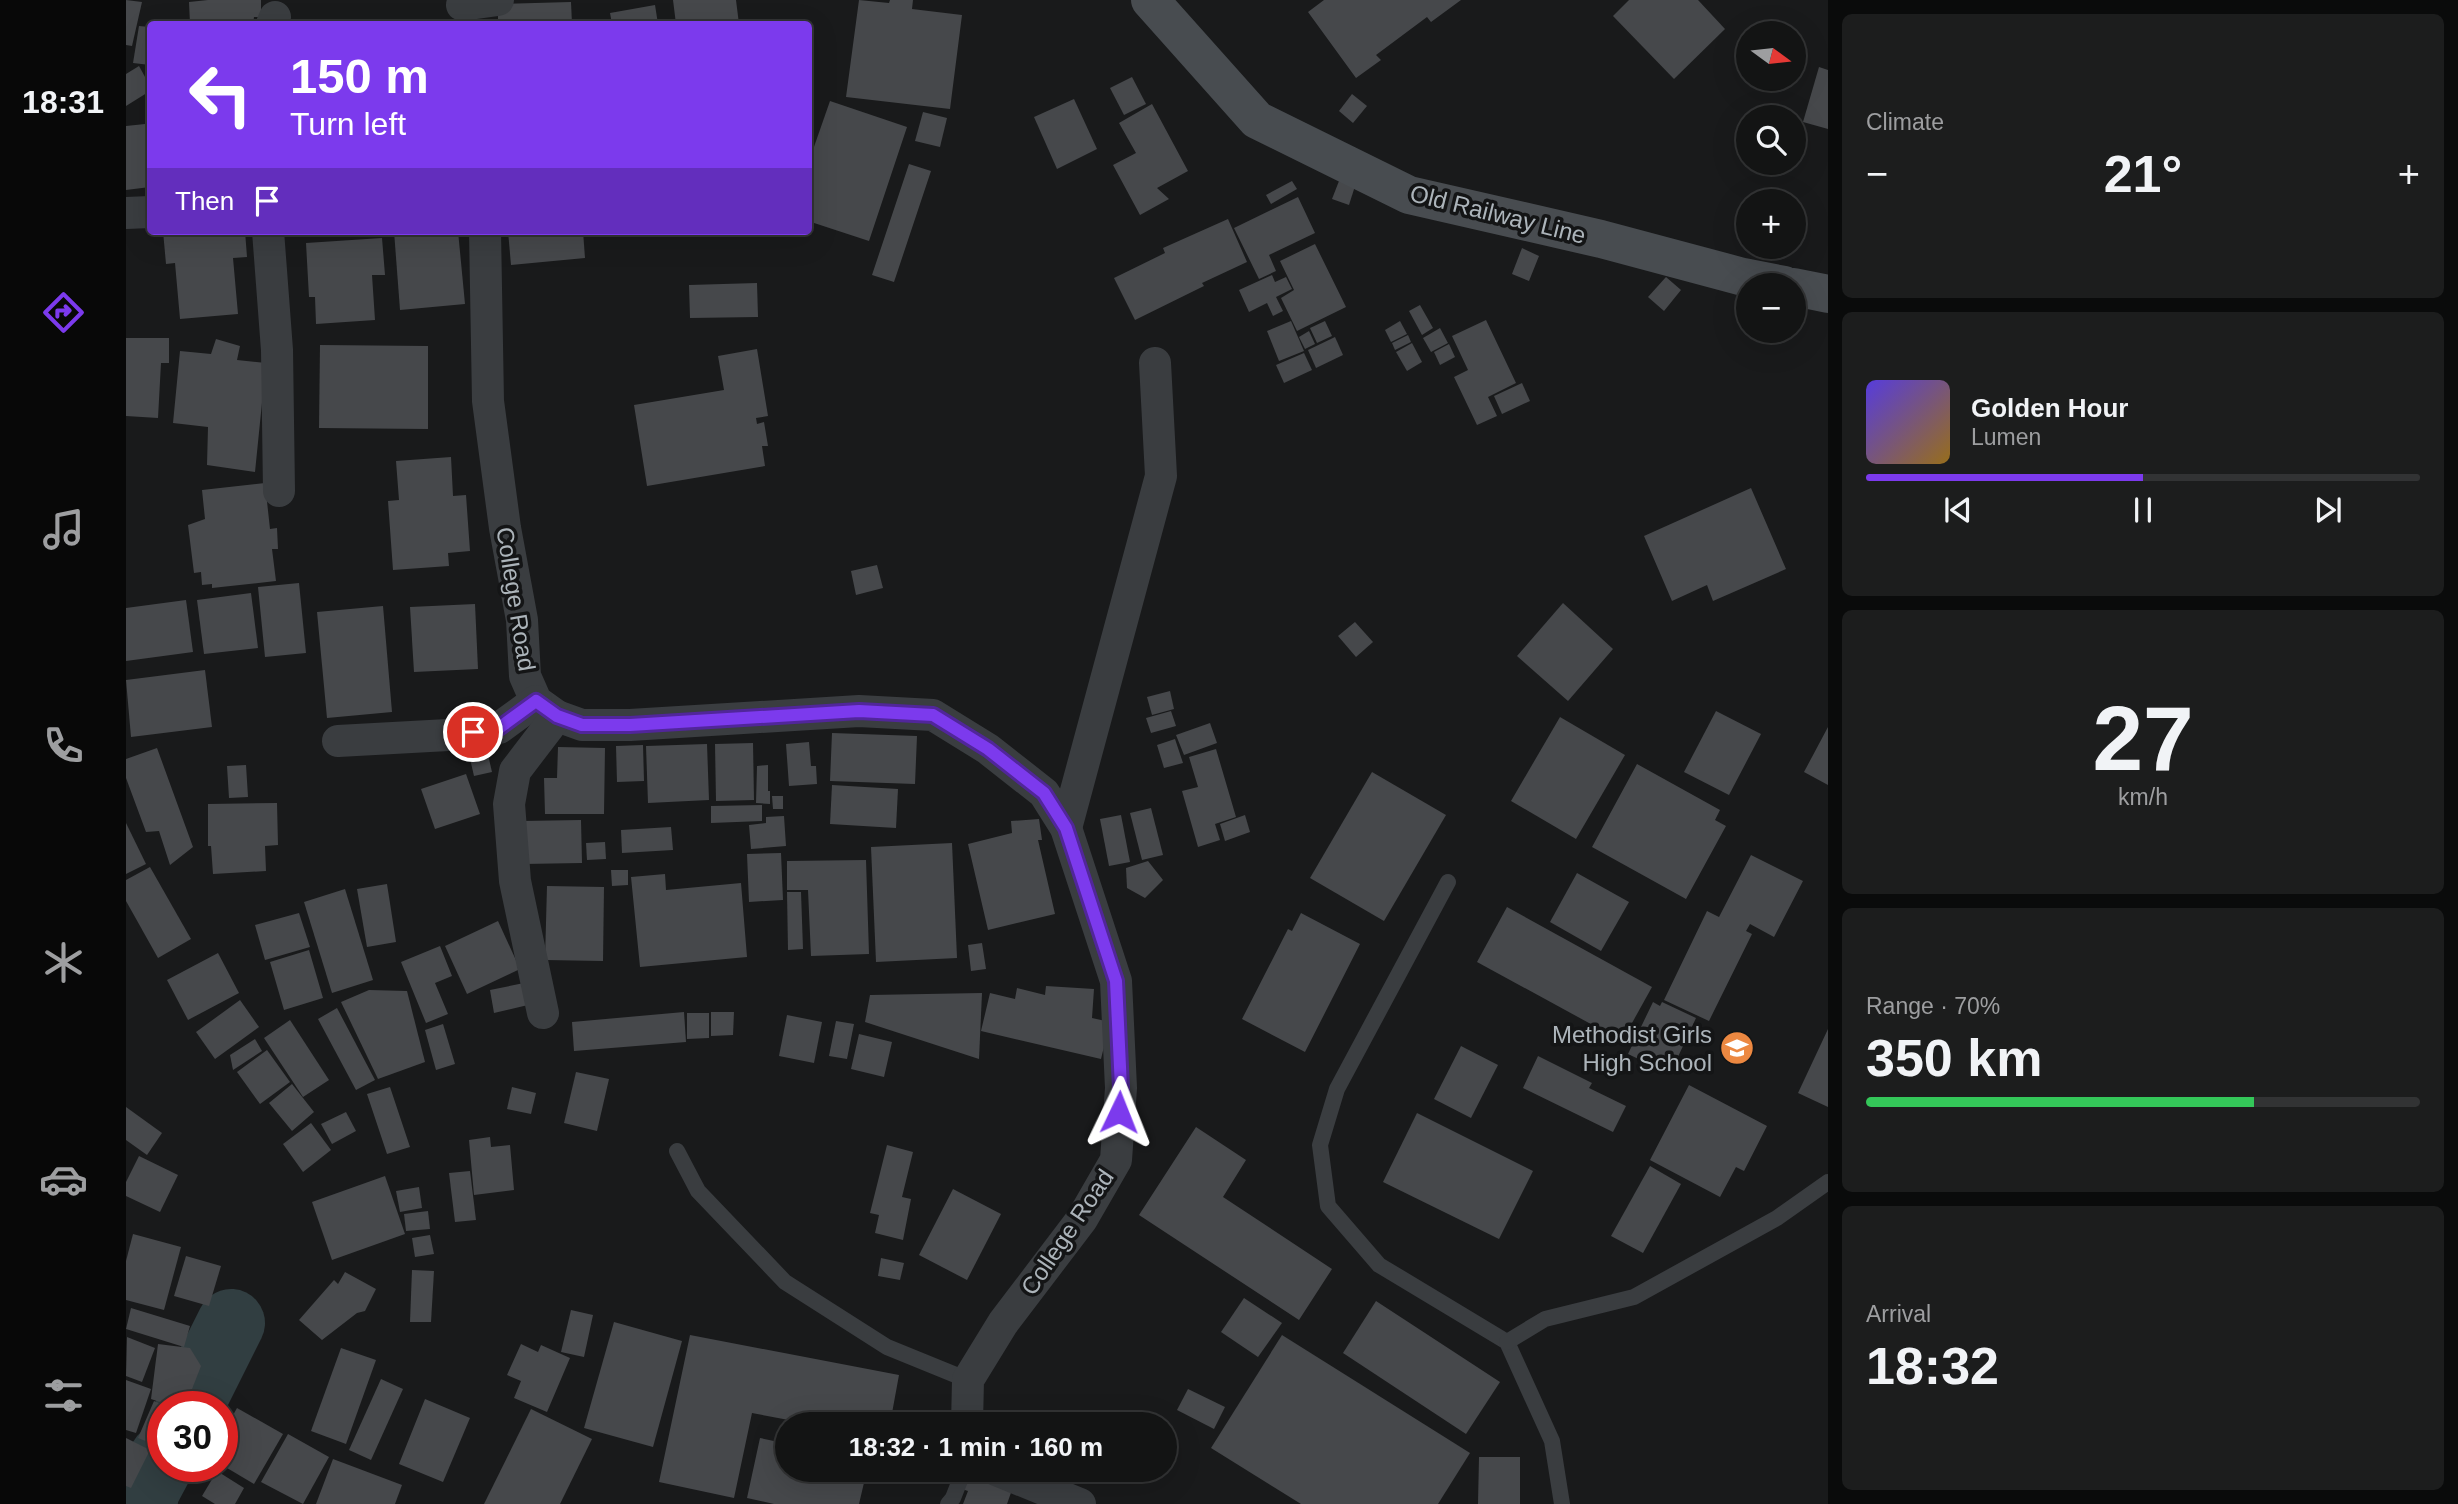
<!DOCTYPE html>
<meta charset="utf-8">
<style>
:root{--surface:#131414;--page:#1c1d1d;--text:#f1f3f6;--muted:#9d9ea0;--line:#323334;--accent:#7c3aed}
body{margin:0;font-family:Helvetica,sans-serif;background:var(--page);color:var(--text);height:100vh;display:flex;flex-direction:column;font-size:26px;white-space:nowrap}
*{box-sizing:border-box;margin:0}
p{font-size:23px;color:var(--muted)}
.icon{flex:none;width:38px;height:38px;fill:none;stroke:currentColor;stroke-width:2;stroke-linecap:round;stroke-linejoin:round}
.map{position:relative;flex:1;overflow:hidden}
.details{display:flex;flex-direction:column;gap:14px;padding:14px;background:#0a0b0b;width:630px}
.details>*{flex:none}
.hud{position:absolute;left:21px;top:21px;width:665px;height:214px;border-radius:7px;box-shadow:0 7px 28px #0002,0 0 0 2px var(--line);background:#7c3aed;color:#fff;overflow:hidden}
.needle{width:46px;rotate:105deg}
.fabs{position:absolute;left:1610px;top:21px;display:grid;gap:14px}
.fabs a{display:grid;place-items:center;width:70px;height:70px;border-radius:50%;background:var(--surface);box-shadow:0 7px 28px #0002,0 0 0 2px var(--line);font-size:35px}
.speed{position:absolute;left:21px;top:1391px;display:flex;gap:14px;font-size:35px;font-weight:700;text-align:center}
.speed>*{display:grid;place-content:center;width:91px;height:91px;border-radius:50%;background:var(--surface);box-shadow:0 7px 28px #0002,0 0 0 2px var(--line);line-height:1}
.speed .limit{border:10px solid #d22;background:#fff;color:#111}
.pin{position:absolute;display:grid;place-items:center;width:60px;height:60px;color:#fff;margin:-30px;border:4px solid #fff;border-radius:50%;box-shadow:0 2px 7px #0007}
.me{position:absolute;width:77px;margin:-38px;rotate:2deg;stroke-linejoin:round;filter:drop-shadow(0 0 5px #0008)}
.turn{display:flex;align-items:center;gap:24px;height:147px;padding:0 28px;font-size:32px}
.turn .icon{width:91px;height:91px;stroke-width:2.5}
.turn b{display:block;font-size:49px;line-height:60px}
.then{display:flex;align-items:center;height:66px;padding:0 28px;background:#0003;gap:14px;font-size:26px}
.big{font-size:52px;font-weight:600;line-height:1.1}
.details .tile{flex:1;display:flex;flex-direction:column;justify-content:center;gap:10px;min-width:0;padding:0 24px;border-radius:10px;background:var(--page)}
.details .dial{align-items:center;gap:0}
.dial b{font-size:91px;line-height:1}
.song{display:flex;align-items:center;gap:21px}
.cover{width:84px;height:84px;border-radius:10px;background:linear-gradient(135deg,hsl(250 70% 55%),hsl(40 70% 35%))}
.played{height:7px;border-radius:4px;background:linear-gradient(90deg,var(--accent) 50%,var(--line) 50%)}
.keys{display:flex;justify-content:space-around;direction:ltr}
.heat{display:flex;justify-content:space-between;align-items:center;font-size:38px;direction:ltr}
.charge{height:10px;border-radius:5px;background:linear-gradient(90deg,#34c759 70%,var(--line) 0)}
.trip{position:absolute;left:649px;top:1412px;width:402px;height:70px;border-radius:35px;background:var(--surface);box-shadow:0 7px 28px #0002,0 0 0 2px var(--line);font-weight:600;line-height:70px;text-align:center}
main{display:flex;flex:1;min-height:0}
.tabs{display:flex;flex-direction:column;width:126px;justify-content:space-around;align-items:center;background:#080808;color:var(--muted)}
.tabs .icon{width:49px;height:49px}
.tabs .current{color:var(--accent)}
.tabs b{font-size:32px;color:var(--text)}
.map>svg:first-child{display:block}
</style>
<main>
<nav class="tabs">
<b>18:31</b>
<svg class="icon current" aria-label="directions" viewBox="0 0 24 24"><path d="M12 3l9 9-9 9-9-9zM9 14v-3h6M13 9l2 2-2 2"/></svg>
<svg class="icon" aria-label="music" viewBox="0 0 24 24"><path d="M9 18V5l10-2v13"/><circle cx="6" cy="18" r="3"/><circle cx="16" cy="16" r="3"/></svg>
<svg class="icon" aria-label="phone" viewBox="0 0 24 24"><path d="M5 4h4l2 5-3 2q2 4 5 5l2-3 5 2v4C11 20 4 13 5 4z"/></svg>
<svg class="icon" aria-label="climate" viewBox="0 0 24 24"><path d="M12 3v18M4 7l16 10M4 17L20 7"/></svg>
<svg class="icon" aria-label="car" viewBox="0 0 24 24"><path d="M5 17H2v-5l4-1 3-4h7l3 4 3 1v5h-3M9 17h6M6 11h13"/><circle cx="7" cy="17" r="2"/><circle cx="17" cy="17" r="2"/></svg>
<svg class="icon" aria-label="filters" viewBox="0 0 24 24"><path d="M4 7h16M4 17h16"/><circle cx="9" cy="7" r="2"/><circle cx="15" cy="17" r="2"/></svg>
</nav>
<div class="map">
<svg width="1702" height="1504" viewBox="0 0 1702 1504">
<rect width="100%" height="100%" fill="#191a1b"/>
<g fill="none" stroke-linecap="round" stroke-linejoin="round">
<g stroke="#313e41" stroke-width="68">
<polyline points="63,1407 105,1323"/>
<polyline points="17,1504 20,1490 37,1458"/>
</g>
</g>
<g fill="#46484b">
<polygon points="0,0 16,2 6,46 0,45"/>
<polygon points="82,0 135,0 135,17 128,17 127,24 64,24 63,2"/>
<polygon points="547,0 610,0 613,24 550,24"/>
<polygon points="733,0 763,3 764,0 787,0 786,9 836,15 824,109 720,97"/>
<polygon points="1198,0 1335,0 1305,22 1301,17 1250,55 1255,60 1230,78 1182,12"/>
<polygon points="1503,0 1572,0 1599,29 1548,79 1487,16"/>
<polygon points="445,2 446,24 372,24 372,4"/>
<polygon points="529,5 532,24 486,24 484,13"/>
<polygon points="13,26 24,27 24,65 7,63"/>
<polygon points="13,66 24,86 24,91 0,106 0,74"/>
<polygon points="1693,67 1702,70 1702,129 1677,122"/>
<polygon points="1006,77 1020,104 998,115 984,88"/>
<polygon points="1226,94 1241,106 1227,123 1213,111"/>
<polygon points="948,99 971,149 931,169 908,117"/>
<polygon points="704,101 781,127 743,241 682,221 682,164"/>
<polygon points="1026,104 1062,171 1031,188 1043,199 1014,215 987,165 1010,153 993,123"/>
<polygon points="797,112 821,118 814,147 789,141"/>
<polygon points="19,124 24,187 0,190 0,126"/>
<polygon points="783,164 805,171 768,282 746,275"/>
<polygon points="1166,181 1171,189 1145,204 1140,195"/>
<polygon points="1213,181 1229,186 1223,205 1206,199"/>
<polygon points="1172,197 1189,233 1143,255 1150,271 1133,279 1108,228"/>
<polygon points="1102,219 1121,262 1076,283 1078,286 1009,320 988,278 1039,253 1037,248"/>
<polygon points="37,231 119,231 121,257 107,258 112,314 54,319 49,263 40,264"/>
<polygon points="268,231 332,231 339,304 274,310"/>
<polygon points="382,231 457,231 459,258 385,265"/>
<polygon points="256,238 259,275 246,275 249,320 190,324 189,297 183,297 180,243"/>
<polygon points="1189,244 1220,307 1171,331 1155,298 1168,290 1154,261"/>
<polygon points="1396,248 1413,256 1403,281 1386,274"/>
<polygon points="1146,275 1149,282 1160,277 1166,289 1150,297 1157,311 1147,316 1141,303 1123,312 1113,290"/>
<polygon points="1540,277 1555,290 1538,311 1522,297"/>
<polygon points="631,283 632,317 564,318 563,285"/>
<polygon points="1294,305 1307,328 1296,335 1283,311"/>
<polygon points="1360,320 1390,383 1362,397 1371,416 1351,425 1328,377 1342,370 1326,336"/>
<polygon points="1165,321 1178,351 1153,361 1141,331"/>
<polygon points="1199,321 1206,336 1191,343 1184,328"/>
<polygon points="1274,321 1281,334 1265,342 1259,330"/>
<polygon points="1314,328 1322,343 1305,352 1297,338"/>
<polygon points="1183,331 1189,344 1179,349 1173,337"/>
<polygon points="1282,335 1285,342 1269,350 1266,343"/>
<polygon points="1209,337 1217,355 1190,368 1182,350"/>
<polygon points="0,338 43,338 43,363 35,363 32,418 0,416"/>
<polygon points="90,339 114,346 111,360 140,363 129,472 81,465 82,427 47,423 54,351 85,354"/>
<polygon points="1286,343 1296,362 1281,371 1270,352"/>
<polygon points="1323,344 1329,357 1314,365 1308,352"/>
<polygon points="194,345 302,346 302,429 193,428"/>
<polygon points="631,349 642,416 630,418 631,424 638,422 642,446 636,446 639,466 521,486 508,405 598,390 592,356"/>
<polygon points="1178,353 1186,370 1158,383 1150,365"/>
<polygon points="1396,383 1404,401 1376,414 1368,396"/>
<polygon points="325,457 327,496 340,495 344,551 322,553 323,566 267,570 262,501 273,500 270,461"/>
<polygon points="139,483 144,529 151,528 152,549 146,549 150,581 86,588 86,584 76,585 75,572 68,573 62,525 79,519 76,490"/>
<polygon points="1625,488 1660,569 1587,601 1581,585 1546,601 1518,536"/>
<polygon points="751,565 757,588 730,595 725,571"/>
<polygon points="173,583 180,653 139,657 132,587"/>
<polygon points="125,593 132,648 78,654 71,600"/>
<polygon points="60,600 67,652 0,661 0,608"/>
<polygon points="1437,603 1487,649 1442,701 1391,656"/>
<polygon points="349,604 352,669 288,672 284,607"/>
<polygon points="257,606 266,712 201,718 191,612"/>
<polygon points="1229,622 1247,642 1230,657 1212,636"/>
<polygon points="79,670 86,727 5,737 0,680"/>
<polygon points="1044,691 1048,709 1026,715 1021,697"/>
<polygon points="1045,711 1050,726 1025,733 1020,718"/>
<polygon points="1590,711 1635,734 1603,795 1558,772"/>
<polygon points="1434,717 1499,755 1450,839 1385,801"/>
<polygon points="1084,723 1091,743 1058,755 1050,735"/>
<polygon points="1702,727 1702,785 1678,772"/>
<polygon points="706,733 791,736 789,784 704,781"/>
<polygon points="1049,739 1057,763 1038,768 1031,745"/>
<polygon points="683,742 685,766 690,766 691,784 663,786 660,744"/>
<polygon points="627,743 628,800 590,801 589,744"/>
<polygon points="581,744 583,800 522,803 520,746"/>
<polygon points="517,745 518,781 491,782 490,746"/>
<polygon points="360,746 366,772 348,776 342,750"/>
<polygon points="432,747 479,748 478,814 419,814 418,778 431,778"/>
<polygon points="31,748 67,847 44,865 33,831 20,832 0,778 0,759"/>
<polygon points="1090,749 1110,817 1089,824 1094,840 1072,847 1056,791 1072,787 1063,757"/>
<polygon points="1511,764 1594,810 1589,820 1600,826 1560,899 1466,847"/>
<polygon points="120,765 122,797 103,798 101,766"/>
<polygon points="642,765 642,791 644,791 644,804 630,803 631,766"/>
<polygon points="1246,772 1320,815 1258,921 1184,878"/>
<polygon points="340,774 354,814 309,829 295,789"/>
<polygon points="706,785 772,789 770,828 704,824"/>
<polygon points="646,796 657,796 657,809 647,809"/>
<polygon points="151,803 152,845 139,846 140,871 87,874 85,846 82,846 82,804"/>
<polygon points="636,805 636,821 585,823 585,806"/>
<polygon points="1025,808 1037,855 1016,860 1004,813"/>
<polygon points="995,815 1004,862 983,866 974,819"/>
<polygon points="1119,815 1124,832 1099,841 1094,824"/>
<polygon points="658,816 660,846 625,849 623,825 640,823 640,817"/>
<polygon points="913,819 916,840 912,840 929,914 862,930 842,844 886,833 885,821"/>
<polygon points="455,820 456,863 397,864 396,821"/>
<polygon points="0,823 20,864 0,874"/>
<polygon points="545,827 547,850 496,853 495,830"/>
<polygon points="479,842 480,859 461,860 460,843"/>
<polygon points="826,843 831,958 750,962 745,847"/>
<polygon points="655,853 657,900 623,902 621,854"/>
<polygon points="1625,855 1677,881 1648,937 1624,924 1620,931 1626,934 1583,1021 1538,1000 1581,911 1593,917"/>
<polygon points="740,860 743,954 685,956 682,890 661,890 661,861"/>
<polygon points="1022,861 1037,880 1019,898 1001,888 1000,868"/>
<polygon points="24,867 65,939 32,958 0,901 0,880"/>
<polygon points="485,870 502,870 502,885 486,886"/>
<polygon points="1451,873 1503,902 1475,951 1424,922"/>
<polygon points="539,874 540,890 615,883 621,957 514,967 505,877"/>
<polygon points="261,884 270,942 241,947 231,889"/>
<polygon points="421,886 478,887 477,961 419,960"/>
<polygon points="219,889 247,980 206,993 178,902"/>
<polygon points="661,892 675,892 677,949 662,950"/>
<polygon points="1381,907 1526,987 1496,1041 1351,962"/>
<polygon points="173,913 184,947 139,960 129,925"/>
<polygon points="1175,913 1234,944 1179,1052 1116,1019 1162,929 1166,931"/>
<polygon points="372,921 394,969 341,994 319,946"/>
<polygon points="856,943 860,969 845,971 842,945"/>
<polygon points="314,946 326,976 309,983 322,1014 300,1023 275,962"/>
<polygon points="183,950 197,998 158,1010 144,962"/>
<polygon points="92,953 113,993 62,1020 41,980"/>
<polygon points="398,983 402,1005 368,1013 364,990"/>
<polygon points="920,986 968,989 966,1018 984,1022 975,1059 855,1031 864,993 889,999 891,988 919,995"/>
<polygon points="243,990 281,991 299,1062 252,1079 215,1002"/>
<polygon points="856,993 853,1059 739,1022 744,995"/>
<polygon points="114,1000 133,1027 89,1059 70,1032"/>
<polygon points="1527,1002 1534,1006 1536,1002 1570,1018 1544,1074 1502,1054"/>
<polygon points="211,1008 249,1080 230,1090 192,1019"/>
<polygon points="558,1012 560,1042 448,1051 446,1022"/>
<polygon points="585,1012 608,1012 607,1035 585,1036"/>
<polygon points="561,1013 583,1013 583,1038 561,1039"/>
<polygon points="661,1015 696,1022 688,1063 653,1056"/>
<polygon points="164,1020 203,1080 177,1097 138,1038"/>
<polygon points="710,1021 728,1024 721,1059 703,1056"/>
<polygon points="317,1024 329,1064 310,1070 299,1030"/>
<polygon points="1702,1029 1702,1107 1672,1093"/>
<polygon points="733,1034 766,1042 758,1077 725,1069"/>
<polygon points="129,1039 136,1051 107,1070 104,1055"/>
<polygon points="1335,1046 1372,1065 1345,1118 1308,1099"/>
<polygon points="141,1050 164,1082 134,1104 111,1072"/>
<polygon points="1412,1056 1466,1083 1463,1088 1500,1106 1487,1132 1397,1088"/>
<polygon points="450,1072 483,1079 471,1131 438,1123"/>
<polygon points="166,1084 188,1112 166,1131 143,1103"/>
<polygon points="1563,1085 1641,1126 1618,1171 1610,1167 1594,1197 1524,1160"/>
<polygon points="264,1087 284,1147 261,1154 241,1094"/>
<polygon points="386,1087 410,1093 405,1114 381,1109"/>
<polygon points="0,1107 36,1133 21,1155 0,1140"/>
<polygon points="220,1112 230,1131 206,1144 195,1124"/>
<polygon points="1291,1113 1407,1171 1373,1239 1257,1182"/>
<polygon points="185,1123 205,1150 177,1172 157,1144"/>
<polygon points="1070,1127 1120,1160 1097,1197 1206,1269 1173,1320 1013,1215"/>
<polygon points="364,1137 365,1147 384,1145 388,1190 348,1195 343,1140"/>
<polygon points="761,1145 787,1152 776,1197 785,1199 777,1240 749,1233 753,1215 744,1213"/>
<polygon points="13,1156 52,1175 34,1212 0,1196 0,1182"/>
<polygon points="1524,1166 1555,1184 1517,1253 1485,1236"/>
<polygon points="344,1171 350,1220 329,1222 323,1173"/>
<polygon points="259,1176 279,1234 206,1260 186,1202"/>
<polygon points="293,1187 296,1208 274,1212 270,1191"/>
<polygon points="827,1189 875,1214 841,1280 793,1255"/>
<polygon points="302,1211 304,1229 280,1231 278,1214"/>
<polygon points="7,1234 55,1247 38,1310 0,1300 0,1261"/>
<polygon points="304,1235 308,1254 289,1257 286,1238"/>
<polygon points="60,1256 95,1266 83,1306 48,1296"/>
<polygon points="755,1258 778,1263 774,1280 752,1276"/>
<polygon points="286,1270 308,1271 305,1322 284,1322"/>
<polygon points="219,1272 250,1289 239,1311 231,1313 196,1340 173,1320 208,1280 212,1284"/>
<polygon points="1118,1298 1156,1323 1132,1357 1095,1332"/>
<polygon points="1250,1301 1374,1382 1340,1434 1217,1353"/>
<polygon points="5,1308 64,1326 58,1347 0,1329"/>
<polygon points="445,1310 467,1315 458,1357 435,1352"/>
<polygon points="488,1322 556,1341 527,1447 458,1428"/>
<polygon points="564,1335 773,1375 764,1424 684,1424 626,1413 608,1498 533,1482"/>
<polygon points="1156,1335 1344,1453 1312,1504 1175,1504 1085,1448"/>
<polygon points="1,1337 29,1348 16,1382 0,1376"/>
<polygon points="32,1344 64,1348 75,1366 59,1407 49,1407 25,1399"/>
<polygon points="395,1344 412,1352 415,1345 444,1358 421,1412 388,1398 395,1381 381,1375"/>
<polygon points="215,1348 250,1360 220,1444 185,1431"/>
<polygon points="255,1379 277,1389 245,1460 223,1450"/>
<polygon points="0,1380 25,1389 10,1433 0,1430"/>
<polygon points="1062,1389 1099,1407 1088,1429 1051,1410"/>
<polygon points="299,1399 344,1418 317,1482 273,1464"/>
<polygon points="28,1401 42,1407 37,1407 37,1448 12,1438"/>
<polygon points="111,1408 157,1434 128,1484 96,1465 96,1435"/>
<polygon points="405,1409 466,1439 434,1504 358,1504"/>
<polygon points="162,1434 203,1457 177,1504 135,1482"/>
<polygon points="0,1438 24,1450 5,1488 0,1486"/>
<polygon points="634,1438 662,1444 662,1470 741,1470 733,1504 648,1504 621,1498"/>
<polygon points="1353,1457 1394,1457 1394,1504 1352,1504"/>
<polygon points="207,1459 276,1485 269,1504 190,1504"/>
<polygon points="91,1471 118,1488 109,1504 89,1504 76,1496"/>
<polygon points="842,1471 887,1487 881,1504 837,1504 842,1491 836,1489"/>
</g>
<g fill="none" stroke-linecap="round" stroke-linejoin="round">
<g stroke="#3a3d40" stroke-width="16">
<polyline points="1322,882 1211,1089 1194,1145 1202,1206 1253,1265 1381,1342 1426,1441 1436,1504"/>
<polyline points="551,1151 572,1191 659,1282 761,1347 842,1380"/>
<polyline points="1381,1342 1419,1319 1508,1297 1651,1218 1702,1182"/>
<polyline points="822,1504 827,1498 838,1470"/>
</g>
<g stroke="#3a3d40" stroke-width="32">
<polyline points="336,5 372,0"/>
<polyline points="146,24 149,17"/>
<polyline points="0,213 24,212"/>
<polyline points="142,231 151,350 153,491"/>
<polyline points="359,231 362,401 379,528 396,620 399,676 410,701 431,716 456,725 504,725 733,711 807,715 862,749 918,793 940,828 990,981 995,1088 990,1160 956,1219 877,1323 842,1380 841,1424"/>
<polyline points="212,741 322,735 373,728 410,701"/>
<polyline points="940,828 1035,476 1029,363"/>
<polyline points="417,1013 389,881 383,804 389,771 431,716"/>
<polyline points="870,1470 954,1504"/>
</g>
<g stroke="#484c50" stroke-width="38">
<polyline points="1024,0 1131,120 1283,195 1475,239 1617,277 1658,285"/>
<polyline points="1668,287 1702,294"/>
</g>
</g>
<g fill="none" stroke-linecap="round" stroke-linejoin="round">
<g stroke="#51269a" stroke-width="18">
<polyline id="route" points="347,732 373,728 410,701 431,716 456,725 504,725 733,711 807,715 862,749 918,793 940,828 990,981 995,1088 993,1112"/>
</g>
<use href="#route" stroke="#7c3aed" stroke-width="12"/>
</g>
<defs>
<g id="school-disc" transform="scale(1.75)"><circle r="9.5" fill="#ec8841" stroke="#141516"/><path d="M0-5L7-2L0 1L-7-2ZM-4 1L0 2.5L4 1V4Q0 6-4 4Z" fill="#fff"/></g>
</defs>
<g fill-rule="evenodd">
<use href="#school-disc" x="1611" y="1048"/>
</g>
<g text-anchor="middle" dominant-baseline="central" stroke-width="7" stroke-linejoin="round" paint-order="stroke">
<g font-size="24" fill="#acb4ba" stroke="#141516">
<text transform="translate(1372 214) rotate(14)">Old Railway Line</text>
<text transform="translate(390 599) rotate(81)">College Road</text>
<text transform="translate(941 1232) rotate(-56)">College Road</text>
</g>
<g font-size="24" fill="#acb4ba" stroke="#141516" text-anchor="end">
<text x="1586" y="1034">Methodist Girls<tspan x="1586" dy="28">High School</tspan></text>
</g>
</g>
</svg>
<div class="fabs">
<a><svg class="needle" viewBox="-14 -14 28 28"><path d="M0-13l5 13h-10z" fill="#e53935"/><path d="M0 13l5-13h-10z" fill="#9d9ea0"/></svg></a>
<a><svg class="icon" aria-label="search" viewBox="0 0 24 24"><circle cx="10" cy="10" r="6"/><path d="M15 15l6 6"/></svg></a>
<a>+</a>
<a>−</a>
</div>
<div class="speed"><div class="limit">30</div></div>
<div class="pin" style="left:347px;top:732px;background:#d93025"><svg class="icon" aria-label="arrive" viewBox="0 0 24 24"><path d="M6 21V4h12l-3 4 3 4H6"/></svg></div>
<svg class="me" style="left:993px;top:1112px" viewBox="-20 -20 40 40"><path d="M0-17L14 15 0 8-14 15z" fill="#7c3aed" stroke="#fff" stroke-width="4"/></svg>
<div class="trip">18:32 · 1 min · 160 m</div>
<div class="hud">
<div class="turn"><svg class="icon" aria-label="left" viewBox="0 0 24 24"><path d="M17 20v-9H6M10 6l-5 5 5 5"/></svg><div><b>150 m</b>Turn left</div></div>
<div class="then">Then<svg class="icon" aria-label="arrive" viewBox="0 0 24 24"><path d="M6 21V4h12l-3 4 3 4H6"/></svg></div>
</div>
</div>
<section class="details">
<div class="tile"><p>Climate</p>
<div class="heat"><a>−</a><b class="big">21°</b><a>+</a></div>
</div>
<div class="tile">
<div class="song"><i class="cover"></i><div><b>Golden Hour</b><p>Lumen</p></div></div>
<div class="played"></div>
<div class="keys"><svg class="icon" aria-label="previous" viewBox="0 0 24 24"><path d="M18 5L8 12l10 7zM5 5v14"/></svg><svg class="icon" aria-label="pause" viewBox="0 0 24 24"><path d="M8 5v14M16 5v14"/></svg><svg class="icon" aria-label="next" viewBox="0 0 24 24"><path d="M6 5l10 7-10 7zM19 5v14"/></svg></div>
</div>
<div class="tile dial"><b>27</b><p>km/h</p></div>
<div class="tile"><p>Range · 70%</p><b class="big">350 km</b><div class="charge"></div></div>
<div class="tile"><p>Arrival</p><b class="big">18:32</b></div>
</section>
</main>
